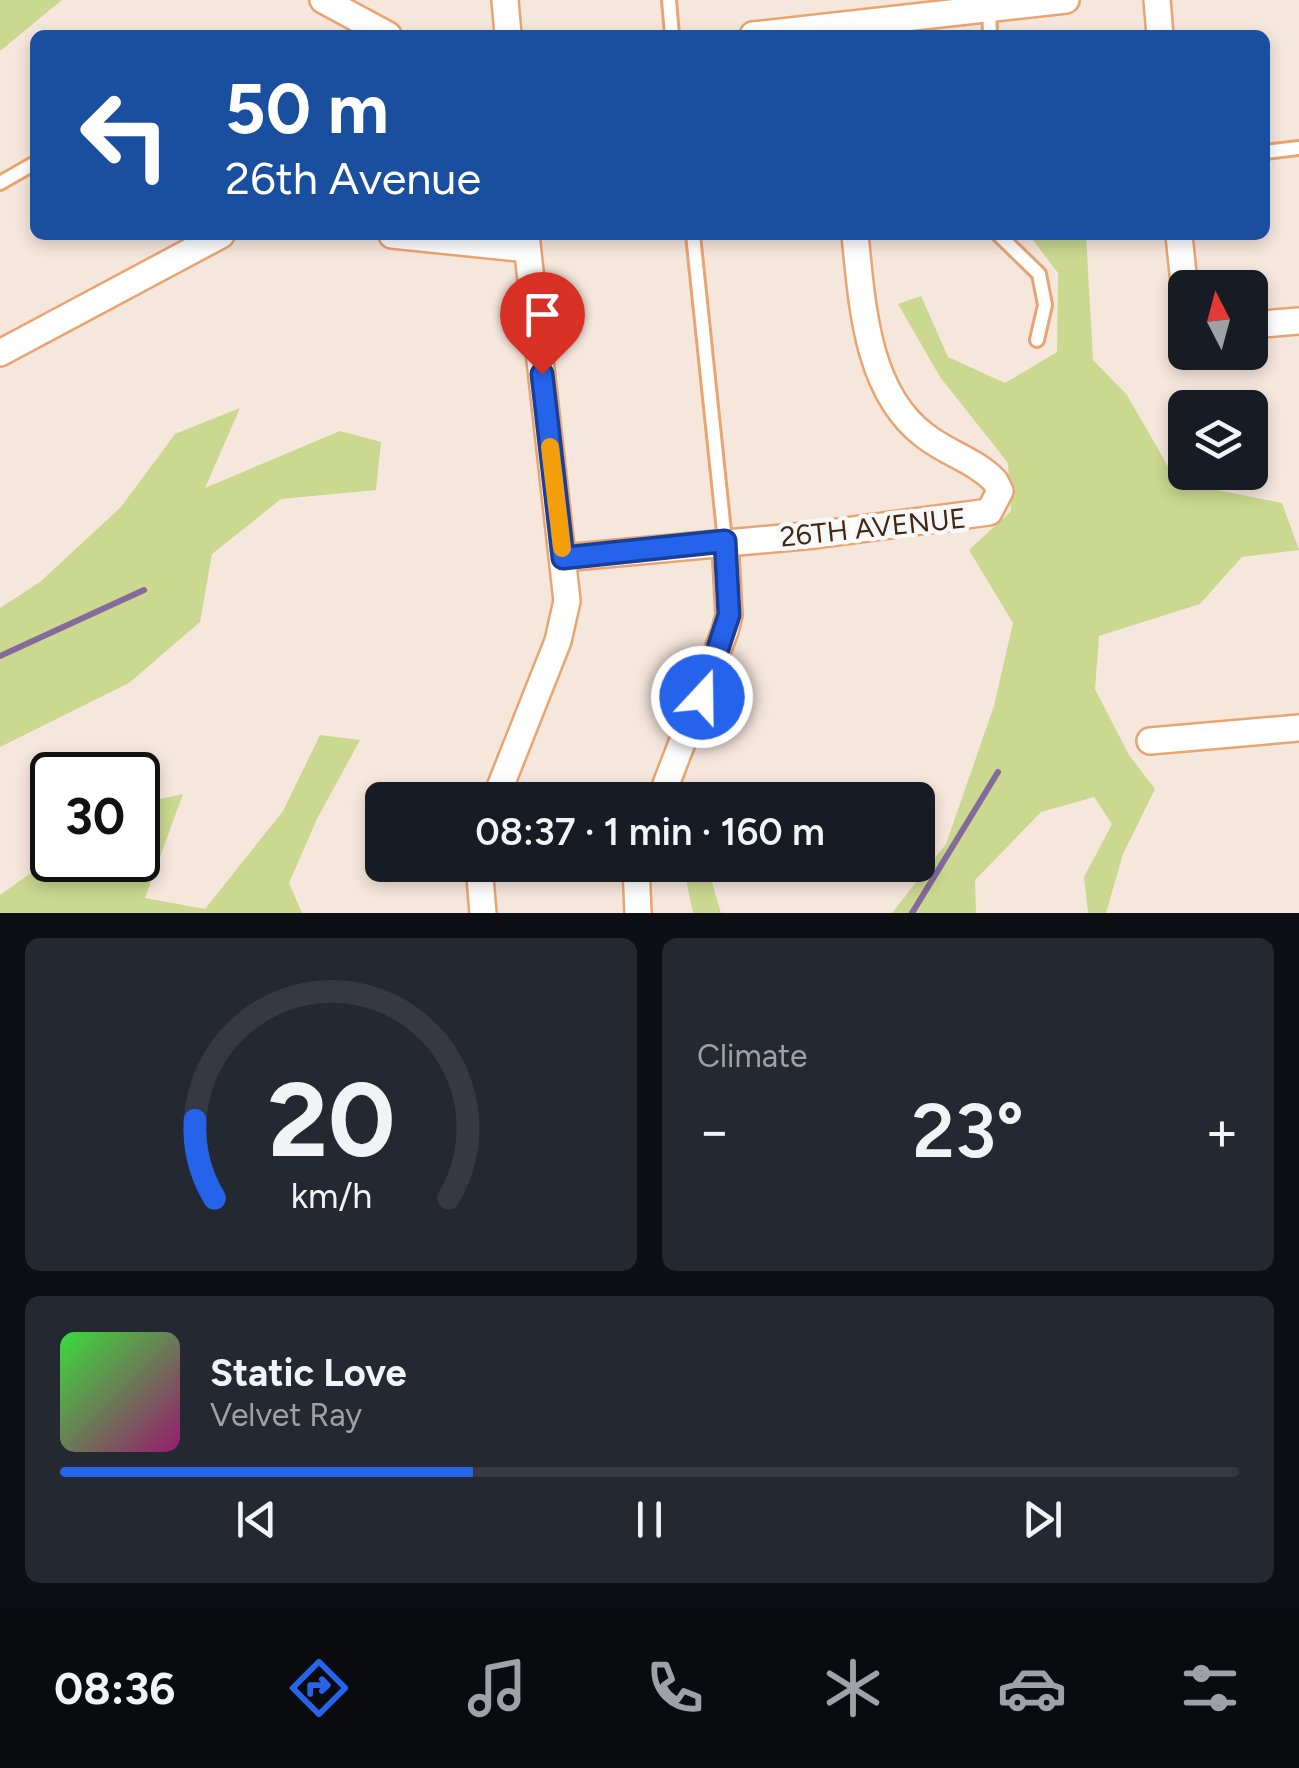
<!DOCTYPE html>
<meta charset="utf-8">
<style>
:root{--surface:#171b24;--page:#242831;--text:#f1f3f6;--muted:#9ea1a6;--line:#363941;--accent:#2563eb}
body{margin:0;font-family:Figtree,sans-serif;background:var(--page);color:var(--text);height:100vh;display:flex;flex-direction:column;font-size:38px;white-space:nowrap}
*{box-sizing:border-box;margin:0}
p{font-size:32px;color:var(--muted)}
.icon{flex:none;width:55px;height:55px;fill:none;stroke:currentColor;stroke-width:2;stroke-linecap:round;stroke-linejoin:round}
.map{position:relative;height:913px;overflow:hidden}
.panel{display:flex;flex-direction:column;gap:25px;padding:25px;background:#0d0f14;flex:1}
.panel>*{flex:none}
.top-card{position:absolute;left:30px;top:30px;width:1240px;height:210px;border-radius:15px;box-shadow:0 5px 15px #0003;background:#1a4fa0;color:#fff;overflow:hidden}
.needle{width:65px;rotate:354deg}
.fabs{position:absolute;left:1168px;top:270px;display:grid;gap:20px}
.fabs a{display:grid;place-items:center;width:100px;height:100px;border-radius:15px;background:var(--surface);box-shadow:0 5px 15px #0003;font-size:50px}
.speed{position:absolute;left:30px;top:752px;display:flex;gap:20px;font-size:50px;font-weight:700;text-align:center}
.speed>*{display:grid;place-content:center;width:130px;height:130px;border-radius:50%;background:var(--surface);box-shadow:0 5px 15px #0003;line-height:1}
.speed .limit{border:5px solid #111;border-radius:15px;background:#fff;color:#111}
.pin{position:absolute;display:grid;place-items:center;width:85px;height:85px;color:#fff;margin:-102px -42px;border-radius:50% 50% 50% 0;rotate:-45deg;box-shadow:0 0 10px #0007}
.pin .icon{rotate:45deg}
.me{position:absolute;width:110px;margin:-55px;rotate:21deg;stroke-linejoin:round;filter:drop-shadow(0 0 8px #0008)}
.turn{display:flex;align-items:center;gap:35px;height:210px;padding:0 30px;font-size:45px}
.turn .icon{width:130px;height:130px;stroke-width:2.5}
.turn b{display:block;font-size:70px;line-height:85px}
.big{font-size:75px;font-weight:600;line-height:1.1}
.panel .card{flex:1;display:flex;flex-direction:column;justify-content:center;gap:15px;min-width:0;padding:0 35px;border-radius:15px;background:var(--page)}
.panel .dial{align-items:center;gap:0}
.dial svg{height:260px;overflow:visible;fill:none;stroke:var(--line);stroke-width:7;stroke-linecap:round;text-anchor:middle}
.dial text{fill:var(--text);stroke:none}
.song{display:flex;align-items:center;gap:30px}
.cover{width:120px;height:120px;border-radius:15px;background:linear-gradient(135deg,hsl(120 70% 55%),hsl(320 70% 35%))}
.played{height:10px;border-radius:5px;background:linear-gradient(90deg,var(--accent) 35%,var(--line) 35%)}
.keys{display:flex;justify-content:space-around;direction:ltr}
.heat{display:flex;justify-content:space-between;align-items:center;font-size:55px;direction:ltr}
.panel .tiles{flex:1;display:grid;gap:25px;grid-template-columns:1fr 1fr}
.card:last-child{grid-column:span 2}
.trip{position:absolute;left:365px;top:782px;width:570px;height:100px;border-radius:15px;background:var(--surface);box-shadow:0 5px 15px #0003;font-weight:600;line-height:100px;text-align:center}
.tabs{display:flex;height:160px;justify-content:space-around;align-items:center;background:#090b0e;color:var(--muted)}
.tabs .icon{width:70px;height:70px}
.tabs .on{color:var(--accent)}
.tabs b{font-size:45px;color:var(--text)}
.map>svg:first-child{display:block}
</style>
<div class="map">
<svg width="1299" height="913" viewBox="0 0 1299 913">
<rect width="100%" height="100%" fill="#f6e7dd"/>
<g fill="#cbd88f">
<polygon points="0,0 62,0 0,51"/>
<polygon points="1029,235 1086,235 1093,360 1127,395 1177,482 1282,503 1299,550 1242,557 1200,604 1099,636 1095,689 1129,755 1155,789 1123,854 1106,913 1088,913 1084,877 1112,824 1094,797 1041,812 975,880 976,913 892,913 946,844 994,706 1013,623 969,550 1011,511 1008,463 940,377 898,304 921,296 948,357 1005,383 1057,352 1058,273"/>
<polygon points="240,408 205,488 340,431 381,442 376,490 281,499 212,554 200,622 129,683 0,747 0,608 40,582 121,507 175,434"/>
<polygon points="320,735 360,740 317,819 289,883 302,913 0,913 0,895 52,858 138,860 138,804 183,794 145,898 205,909 283,811"/>
<polygon points="683,865 712,865 710,876 721,913 693,913"/>
</g>
<g fill="none" stroke-linecap="round" stroke-linejoin="round">
<g stroke="#846b9c" stroke-width="6">
<polyline points="0,656 144,590"/>
<polyline points="912,913 998,772"/>
</g>
<g stroke="#eaa470" stroke-width="18">
<g id="service">
<polyline points="669,0 672,35"/>
<polyline points="989,7 990,35"/>
<polyline points="1265,152 1299,148"/>
<polyline points="0,183 35,163"/>
<polyline points="693,235 725,541"/>
<polyline points="999,235 1039,274 1045,305 1037,340"/>
</g>
</g>
<g stroke="#eaa470" stroke-width="30">
<g id="minor">
<polyline points="323,0 388,35"/>
<polyline points="505,0 508,35"/>
<polyline points="1157,0 1160,35"/>
<polyline points="753,35 1066,0"/>
<polyline points="392,235 527,249"/>
<polyline points="1179,235 1185,293"/>
<polyline points="1250,325 1299,321"/>
<polyline points="0,353 221,235"/>
<path d="M 563,558 L 815,535 L 989,512 L 1000,491 L 995,481 C 975,460 946,453 924,435 C 866,391 862,302 855,235"/>
<polyline points="1150,741 1299,728"/>
<polyline points="495,800 558,641 567,601 526,235"/>
<polyline points="660,800 725,631 729,615 725,541"/>
<polyline points="479,865 483,913"/>
<polyline points="636,865 638,913"/>
</g>
</g>
<use href="#service" stroke="#fff" stroke-width="12"/>
<use href="#minor" stroke="#fff" stroke-width="25"/>
</g>
<g fill="none" stroke-linecap="round" stroke-linejoin="round">
<g stroke="#184099" stroke-width="25">
<polyline id="route" points="542,374 563,558 725,541 729,615 702,697"/>
</g>
<use href="#route" stroke="#2563eb" stroke-width="18"/>
<polyline stroke="#f59e0b" stroke-width="18" points="550,447 562,548"/>
</g>
<g text-anchor="middle" dominant-baseline="central" stroke-width="9" stroke-linejoin="round" paint-order="stroke">
<g font-size="28" fill="#432711" stroke="#f8f8f8">
<text transform="translate(873 527) rotate(-6)">26TH AVENUE</text>
</g>
</g>
</svg>
<div class="fabs">
<a><svg class="needle" viewBox="-14 -14 28 28"><path d="M0-13l5 13h-10z" fill="#e53935"/><path d="M0 13l5-13h-10z" fill="#9ea1a6"/></svg></a>
<a><svg class="icon" aria-label="layers" viewBox="0 0 24 24"><path d="M12 4l9 5-9 5-9-5zM3 14l9 5 9-5"/></svg></a>
</div>
<div class="speed"><div class="limit">30</div></div>
<div class="pin" style="left:542px;top:374px;background:#d93025"><svg class="icon" aria-label="arrive" viewBox="0 0 24 24"><path d="M6 21V4h12l-3 4 3 4H6"/></svg></div>
<svg class="me" style="left:702px;top:697px" viewBox="-20 -20 40 40"><circle r="17" fill="#2563eb" stroke="#fff" stroke-width="3"/><path d="M0-11L8 9 0 5-8 9z" fill="#fff"/></svg>
<div class="trip">08:37 · 1 min · 160 m</div>
<div class="top-card">
<div class="turn"><svg class="icon" aria-label="left" viewBox="0 0 24 24"><path d="M17 20v-9H6M10 6l-5 5 5 5"/></svg><div><b>50 m</b>26th Avenue</div></div>
</div>
</div>
<section class="panel">
<div class="tiles">
<div class="card dial"><svg viewBox="0 0 100 80">
<path d="M14 69A42 42 0 1 1 86 69"/>
<path d="M14 69A42 42 0 0 1 8 45" stroke="#2563eb"/>
<text x="50" y="56" font-size="32" font-weight="700">20</text>
<text x="50" y="72" font-size="11">km/h</text>
</svg></div>
<div class="card"><p>Climate</p>
<div class="heat"><a>−</a><b class="big">23°</b><a>+</a></div>
</div>
<div class="card">
<div class="song"><i class="cover"></i><div><b>Static Love</b><p>Velvet Ray</p></div></div>
<div class="played"></div>
<div class="keys"><svg class="icon" aria-label="previous" viewBox="0 0 24 24"><path d="M18 5L8 12l10 7zM5 5v14"/></svg><svg class="icon" aria-label="pause" viewBox="0 0 24 24"><path d="M8 5v14M16 5v14"/></svg><svg class="icon" aria-label="next" viewBox="0 0 24 24"><path d="M6 5l10 7-10 7zM19 5v14"/></svg></div>
</div>
</div>
</section>
<nav class="tabs">
<b>08:36</b>
<svg class="icon on" aria-label="directions" viewBox="0 0 24 24"><path d="M12 3l9 9-9 9-9-9zM9 14v-3h6M13 9l2 2-2 2"/></svg>
<svg class="icon" aria-label="music" viewBox="0 0 24 24"><path d="M9 18V5l10-2v13"/><circle cx="6" cy="18" r="3"/><circle cx="16" cy="16" r="3"/></svg>
<svg class="icon" aria-label="phone" viewBox="0 0 24 24"><path d="M5 4h4l2 5-3 2q2 4 5 5l2-3 5 2v4C11 20 4 13 5 4z"/></svg>
<svg class="icon" aria-label="climate" viewBox="0 0 24 24"><path d="M12 3v18M4 7l16 10M4 17L20 7"/></svg>
<svg class="icon" aria-label="car" viewBox="0 0 24 24"><path d="M5 17H2v-5l4-1 3-4h7l3 4 3 1v5h-3M9 17h6M6 11h13"/><circle cx="7" cy="17" r="2"/><circle cx="17" cy="17" r="2"/></svg>
<svg class="icon" aria-label="filters" viewBox="0 0 24 24"><path d="M4 7h16M4 17h16"/><circle cx="9" cy="7" r="2"/><circle cx="15" cy="17" r="2"/></svg>
</nav>
